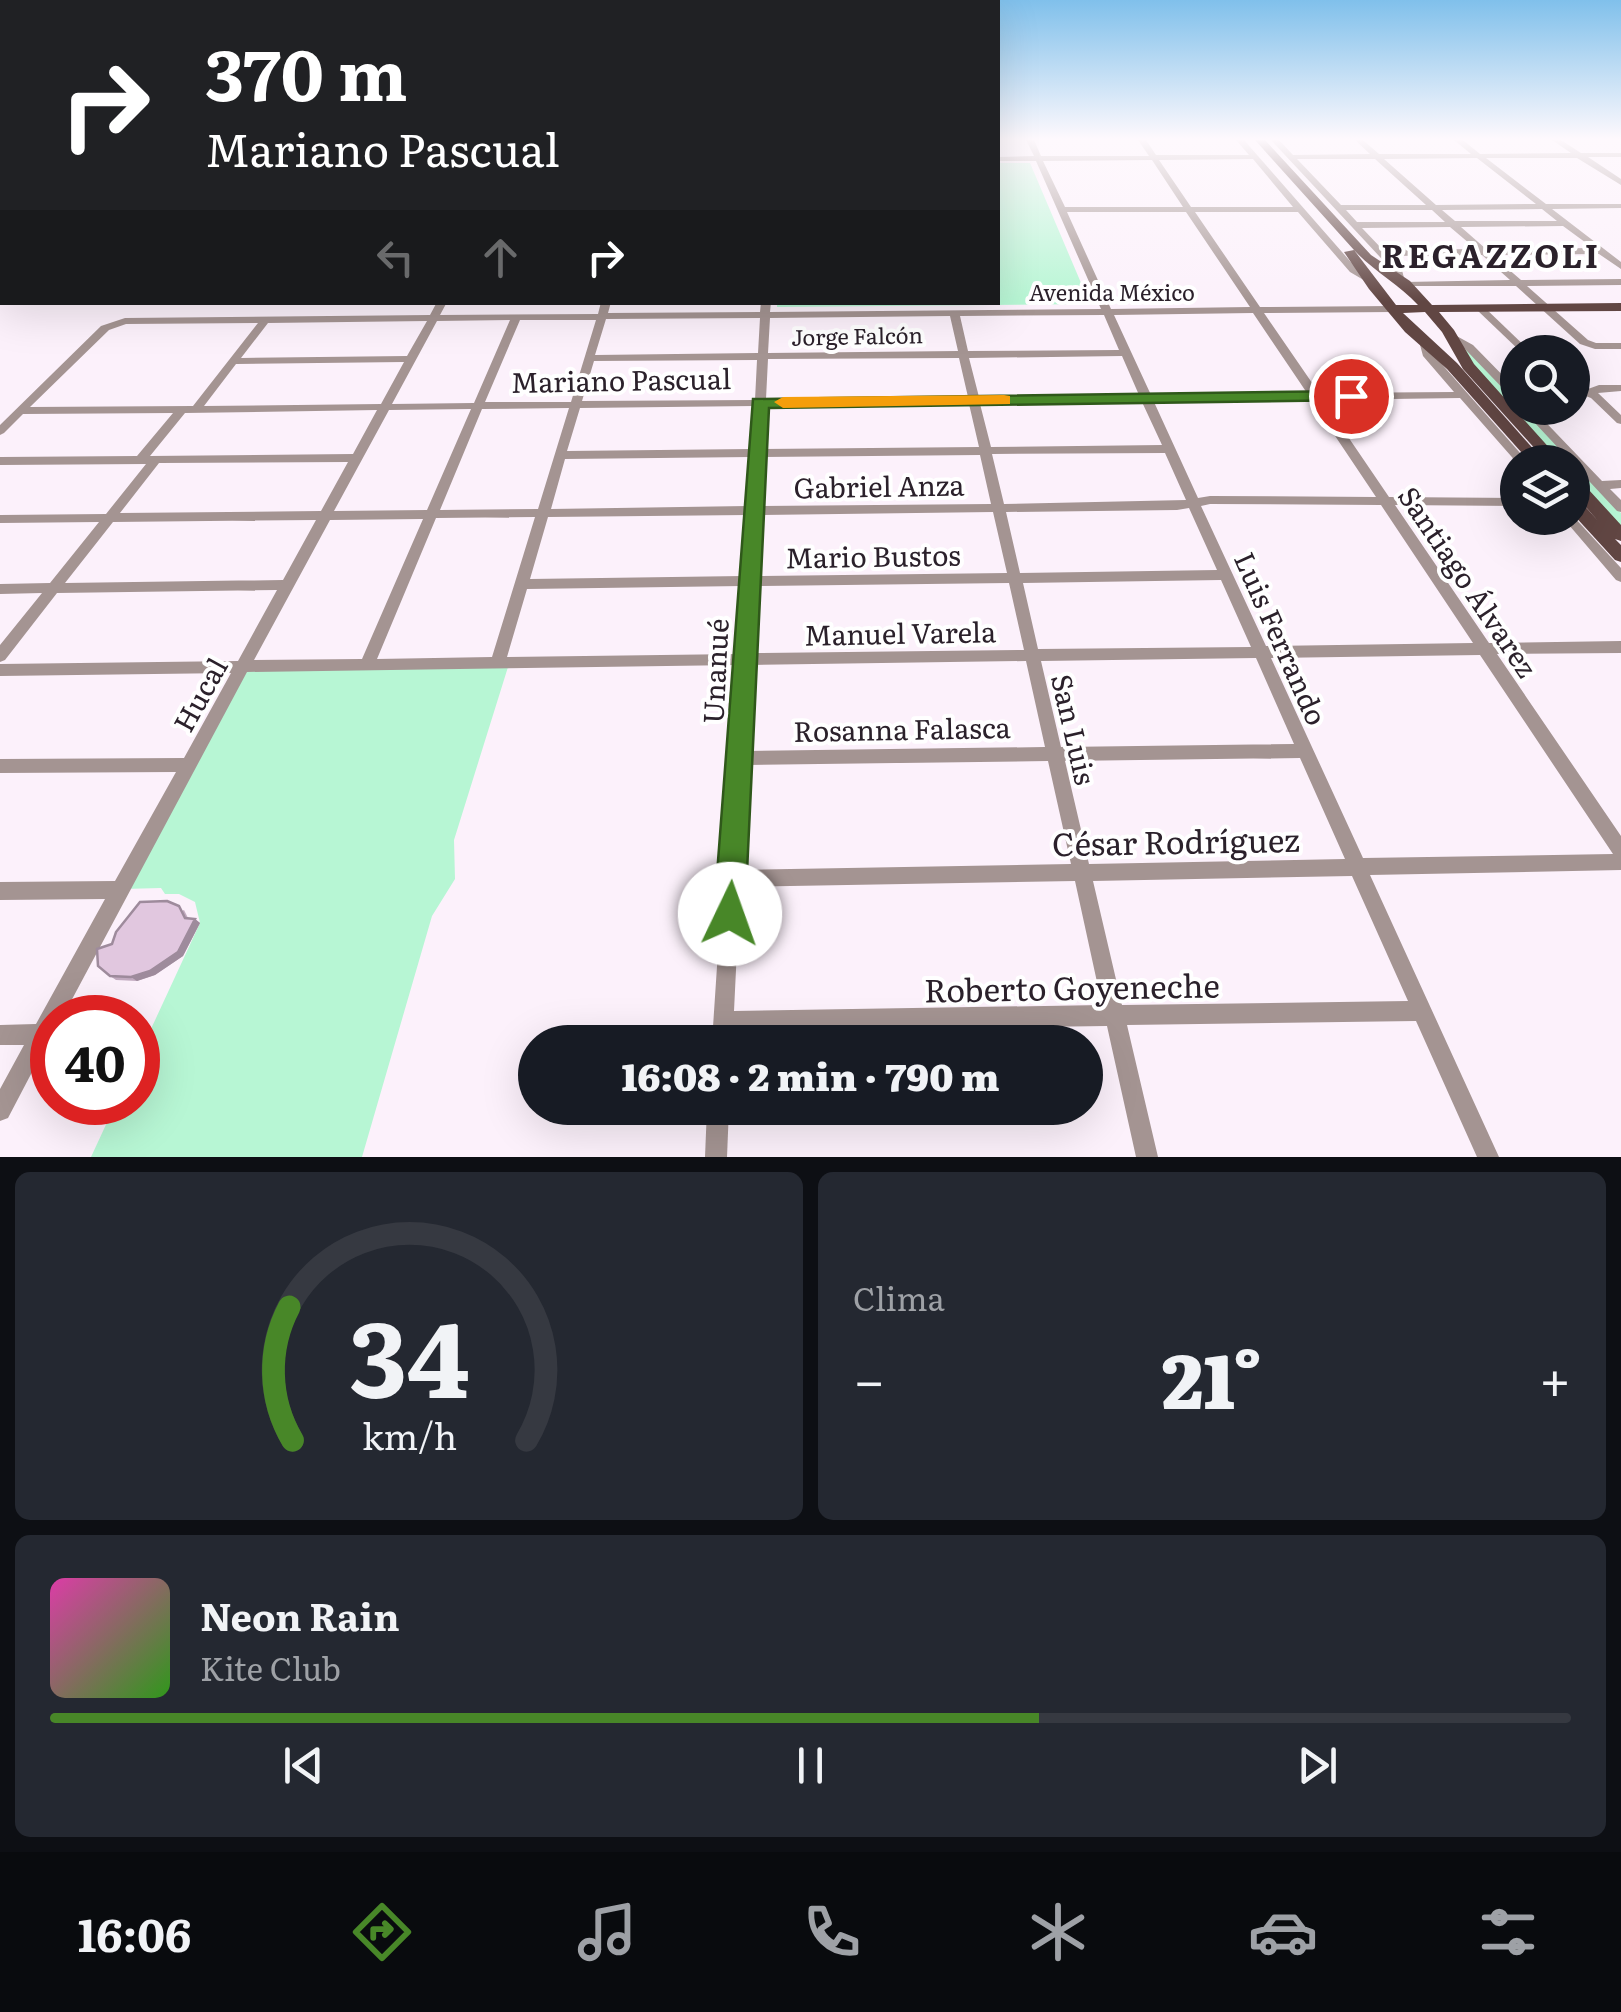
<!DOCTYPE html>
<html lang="es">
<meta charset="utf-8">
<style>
:root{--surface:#171b24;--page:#242831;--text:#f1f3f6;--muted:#9ea1a6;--line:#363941;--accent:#488728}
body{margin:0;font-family:Literata,serif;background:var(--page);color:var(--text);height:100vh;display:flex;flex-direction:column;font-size:38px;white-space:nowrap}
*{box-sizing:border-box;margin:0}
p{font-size:32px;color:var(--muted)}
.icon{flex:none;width:55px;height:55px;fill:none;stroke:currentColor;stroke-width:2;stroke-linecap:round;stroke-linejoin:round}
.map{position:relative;height:1157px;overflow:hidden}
.sheet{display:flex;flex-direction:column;gap:15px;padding:15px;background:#0d0f14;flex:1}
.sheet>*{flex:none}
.top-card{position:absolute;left:0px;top:0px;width:1000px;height:305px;box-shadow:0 10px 40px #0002;background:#202124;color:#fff;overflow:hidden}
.fabs{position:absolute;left:1500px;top:335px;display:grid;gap:20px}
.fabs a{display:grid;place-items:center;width:90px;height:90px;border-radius:50%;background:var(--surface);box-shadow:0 10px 40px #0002;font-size:50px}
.speed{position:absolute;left:30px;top:995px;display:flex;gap:20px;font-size:50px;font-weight:700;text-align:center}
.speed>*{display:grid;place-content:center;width:130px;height:130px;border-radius:50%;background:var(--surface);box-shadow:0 10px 40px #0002;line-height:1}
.speed .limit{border:15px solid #d22;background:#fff;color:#111}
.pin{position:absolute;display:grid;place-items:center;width:85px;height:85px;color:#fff;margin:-42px;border:5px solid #fff;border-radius:50%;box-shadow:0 2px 10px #0007}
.me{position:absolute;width:110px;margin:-55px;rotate:3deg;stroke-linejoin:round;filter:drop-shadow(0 0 8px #0008)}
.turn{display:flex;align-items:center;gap:35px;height:210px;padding:0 40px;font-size:45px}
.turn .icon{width:130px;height:130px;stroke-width:2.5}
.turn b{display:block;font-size:70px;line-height:85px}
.lanes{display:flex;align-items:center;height:95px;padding:0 40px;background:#0003;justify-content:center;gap:50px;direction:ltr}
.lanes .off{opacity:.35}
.big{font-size:75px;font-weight:800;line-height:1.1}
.sheet .widget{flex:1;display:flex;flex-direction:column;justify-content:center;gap:15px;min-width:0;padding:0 35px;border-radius:15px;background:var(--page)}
.sheet .dial{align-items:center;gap:0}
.dial svg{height:260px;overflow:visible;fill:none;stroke:var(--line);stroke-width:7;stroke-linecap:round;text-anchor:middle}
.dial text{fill:var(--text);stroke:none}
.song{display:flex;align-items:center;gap:30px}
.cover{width:120px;height:120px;border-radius:15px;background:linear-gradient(135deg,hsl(320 70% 55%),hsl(110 70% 35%))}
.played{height:10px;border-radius:5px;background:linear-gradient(90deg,var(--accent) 65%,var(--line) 65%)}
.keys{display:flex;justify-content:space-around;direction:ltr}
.heat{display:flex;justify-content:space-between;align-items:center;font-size:55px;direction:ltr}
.sheet .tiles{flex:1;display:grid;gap:15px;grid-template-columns:1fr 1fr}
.widget:last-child{grid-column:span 2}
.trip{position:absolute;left:518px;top:1025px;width:585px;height:100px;border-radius:50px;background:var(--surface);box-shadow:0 10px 40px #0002;font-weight:800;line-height:100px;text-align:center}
.menu{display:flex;height:160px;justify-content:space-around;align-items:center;background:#090b0e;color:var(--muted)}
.menu .icon{width:70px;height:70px}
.menu .selected{color:var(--accent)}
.menu b{font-size:45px;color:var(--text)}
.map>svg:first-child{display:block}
</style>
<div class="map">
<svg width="1621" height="1157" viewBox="0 0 1621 1157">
<rect width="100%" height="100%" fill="#fcf1fb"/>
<g fill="#b7f6d4">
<polygon points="998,163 1030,163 1090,304 777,307 777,302 998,302"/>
<polygon points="1463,345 1517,403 1518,408 1522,408 1621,513 1621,529 1573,476 1572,462 1560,462 1475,369"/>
<polygon points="508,667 454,840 455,879 432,916 362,1157 91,1157 116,1103 138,1102 138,1057 200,923 195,902 179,894 165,894 161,888 123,889 242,670"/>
</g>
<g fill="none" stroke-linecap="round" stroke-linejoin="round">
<g fill="#a49492" fill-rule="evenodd">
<path d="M 1026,140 L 1034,140 L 1041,156 L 1149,156 L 1138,140 L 1146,140 L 1156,155 L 1249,155 L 1236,140 L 1244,140 L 1356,268 L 1375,280 L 1367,282 L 1350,272 L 1298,212 L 1195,212 L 1260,307 L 1393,306 L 1398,309 L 1393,312 L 1264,313 L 1319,393 L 1454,392 L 1423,356 L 1419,341 L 1424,338 L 1428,339 L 1432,353 L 1528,462 L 1518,462 L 1518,464 L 1460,398 L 1323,400 L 1389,497 L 1518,498 L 1518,506 L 1395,505 L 1489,643 L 1621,641 L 1621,653 L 1497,654 L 1621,836 L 1621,870 L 1370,875 L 1499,1157 L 1477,1157 L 1416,1021 L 1127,1025 L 1158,1157 L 1136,1157 L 1107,1026 L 733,1031 L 732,1042 L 712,1042 L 737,665 L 247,672 L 62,1018 L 52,1018 L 52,1034 L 8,1118 L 0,1121 L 0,1089 L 24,1045 L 0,1045 L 0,1025 L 36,1024 L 105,899 L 0,900 L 0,882 L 115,881 L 176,772 L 0,773 L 0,759 L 184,758 L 231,673 L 0,676 L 0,664 L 238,661 L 277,590 L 57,593 L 5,660 L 0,662 L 0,645 L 42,593 L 0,594 L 0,584 L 50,583 L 99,522 L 0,523 L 0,515 L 106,514 L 146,464 L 0,465 L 0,457 L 137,456 L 173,413 L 23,414 L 4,433 L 0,435 L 0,425 L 101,326 L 125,318 L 430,315 L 437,302 L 447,302 L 440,315 L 598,314 L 601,302 L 611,302 L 608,313 L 760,312 L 761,302 L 771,302 L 770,312 L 1101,309 L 1036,161 L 998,161 L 998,157 L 1034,156 ZM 1253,159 L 1293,207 L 1191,207 L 1159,160 ZM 1152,160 L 1183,207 L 1065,207 L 1043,161 ZM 1067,212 L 1186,212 L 1250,307 L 1111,309 ZM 1253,313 L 1307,393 L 1151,395 L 1114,315 ZM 1104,315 L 1119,350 L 968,351 L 960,316 ZM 950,316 L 958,351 L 768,353 L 770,318 ZM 760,318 L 758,353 L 595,355 L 606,319 ZM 510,320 L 474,403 L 392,404 L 437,321 ZM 520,320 L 596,320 L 571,402 L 485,402 ZM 427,321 L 407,356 L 241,358 L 268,323 ZM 258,323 L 193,406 L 30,407 L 109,330 L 126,324 ZM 1122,356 L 1139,395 L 979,397 L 969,358 ZM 959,358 L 968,397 L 766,399 L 768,359 ZM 757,360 L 755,400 L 582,401 L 594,361 ZM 404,362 L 381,404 L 204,406 L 236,364 ZM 1311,400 L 1376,497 L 1210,496 L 1198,498 L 1154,402 ZM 1142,402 L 1162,445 L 991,447 L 980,404 ZM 969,404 L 979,447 L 763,449 L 765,406 ZM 754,406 L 751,449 L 567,451 L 580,408 ZM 569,408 L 538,509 L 440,510 L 482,409 ZM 471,409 L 427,510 L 334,511 L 389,410 ZM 377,410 L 353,454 L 150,456 L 185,413 ZM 1165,453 L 1186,500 L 1004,504 L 992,454 ZM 980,455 L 991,504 L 760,506 L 763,457 ZM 751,457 L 747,506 L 551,509 L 565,459 ZM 348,462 L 321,511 L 120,513 L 159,463 ZM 1210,504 L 1381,505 L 1473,643 L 1266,646 L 1201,506 ZM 1189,508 L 1217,570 L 1020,573 L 1006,512 L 1177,510 ZM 993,512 L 1007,573 L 757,576 L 760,515 ZM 747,515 L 743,576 L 530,579 L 548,517 ZM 535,517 L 492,657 L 377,659 L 436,518 ZM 423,519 L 362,659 L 254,660 L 330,520 ZM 316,520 L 283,580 L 65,583 L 113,522 ZM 1221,580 L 1251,647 L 1038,649 L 1023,583 ZM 1009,583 L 1024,650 L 753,653 L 756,586 ZM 742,586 L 738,654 L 507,657 L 527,589 ZM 1480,655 L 1613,854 L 1363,858 L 1271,658 ZM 1256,658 L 1294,744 L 1061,747 L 1041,661 ZM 1026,661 L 1045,747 L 747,751 L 752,665 ZM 1300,758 L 1345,859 L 1089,864 L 1065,761 ZM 1048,761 L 1071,864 L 741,870 L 747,765 ZM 1352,876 L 1408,1001 L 1122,1005 L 1093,881 ZM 1075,881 L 1102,1005 L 734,1011 L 740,887 Z"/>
<path d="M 1271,140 L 1279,140 L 1293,155 L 1370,154 L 1355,140 L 1363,140 L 1379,154 L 1471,154 L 1454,140 L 1463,140 L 1480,154 L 1571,153 L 1552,140 L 1561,140 L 1581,153 L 1621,153 L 1621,157 L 1588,157 L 1621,179 L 1621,185 L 1577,158 L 1486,158 L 1546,204 L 1621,204 L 1621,208 L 1552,209 L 1621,262 L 1621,269 L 1599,254 L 1492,255 L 1521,280 L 1621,279 L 1621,285 L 1527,286 L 1588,340 L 1596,343 L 1621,343 L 1621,349 L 1595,349 L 1580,344 L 1516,286 L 1403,286 L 1402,282 L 1396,280 L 1393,271 ZM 1477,158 L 1536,204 L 1436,205 L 1384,159 ZM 1297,159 L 1375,159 L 1426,205 L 1341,205 ZM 1542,209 L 1557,221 L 1455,221 L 1442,210 ZM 1346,210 L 1432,210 L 1445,222 L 1357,222 ZM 1563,226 L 1593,248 L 1486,249 L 1461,227 ZM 1450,227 L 1476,249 L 1383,250 L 1362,228 ZM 1482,255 L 1510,280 L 1405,282 L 1402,270 L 1389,256 Z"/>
<polygon points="1480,305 1483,306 1531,352 1521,352 1477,310 1477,306"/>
<polygon points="1453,334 1473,345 1518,391 1518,401 1514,400 1465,349 1449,339 1449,335"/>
<polygon points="1572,384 1588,389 1599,385 1621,385 1621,391 1598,393 1621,415 1621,424 1617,423 1591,398 1572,391"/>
<polygon points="1521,408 1532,408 1602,481 1621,480 1621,488 1610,489 1621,500 1621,512 1617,511"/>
<polygon points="1572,515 1621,568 1621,582 1616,580 1563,518 1572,518"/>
<polygon points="707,1108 729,1108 727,1157 705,1157"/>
</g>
<g fill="#614643" fill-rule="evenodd">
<path d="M 1255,140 L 1265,140 L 1371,255 L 1410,281 L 1432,305 L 1621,303 L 1621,311 L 1439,312 L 1454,330 L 1474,364 L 1562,462 L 1547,462 L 1463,369 L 1442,332 L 1425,312 L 1403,313 L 1457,363 L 1545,462 L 1530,462 L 1447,369 L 1405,332 L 1369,289 L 1344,252 L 1354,250 ZM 1354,250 C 1373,271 1399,284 1418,305 L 1396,305 Z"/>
<polygon points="1572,477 1578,478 1621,525 1621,541 1615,539 1621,545 1621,562 1615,560 1572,513 1572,497 1578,498 1599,522 1572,492"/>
</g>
</g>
<polygon fill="#c2abc0" points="184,910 188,918 195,919 200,923 183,956 155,975 137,981 116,980 110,976 112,944"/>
<polygon fill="#9e8b9c" points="195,919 200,923 183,956 155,975 137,981 131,977"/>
<polygon fill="#e1c7df" stroke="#9e8b9c" stroke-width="2.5" points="167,901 179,906 185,918 195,919 178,952 150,971 131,977 110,976 98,966 97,949 112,944 116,932 140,902"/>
<linearGradient id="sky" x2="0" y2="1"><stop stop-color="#80c0eb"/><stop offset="0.46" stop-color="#fef9fd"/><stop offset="1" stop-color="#fef9fd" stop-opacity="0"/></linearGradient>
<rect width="1621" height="302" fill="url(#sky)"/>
<polygon fill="#488728" stroke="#2f581a" stroke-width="2.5" points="1351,391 1360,396 1358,400 769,408 745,914 741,925 730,930 719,925 714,914 753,399"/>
<polygon fill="#f59e0b" points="1004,395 1010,396 1010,404 783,408 774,402 783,397"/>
<g text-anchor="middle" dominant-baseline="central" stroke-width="8" stroke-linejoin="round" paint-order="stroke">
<g font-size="22" fill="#2b212b" stroke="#fff">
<text x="1112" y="291">Avenida México</text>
<text transform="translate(857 335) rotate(-1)">Jorge Falcón</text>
</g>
<g font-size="28" fill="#2b212b" stroke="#fff">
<text transform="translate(621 379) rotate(-1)">Mariano Pascual</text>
<text transform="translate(879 485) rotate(-1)">Gabriel Anza</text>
<text transform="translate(873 555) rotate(-1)">Mario Bustos</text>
<text transform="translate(1469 581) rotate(56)">Santiago Álvarez</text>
<text transform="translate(900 632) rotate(-1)">Manuel Varela</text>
<text transform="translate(1282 638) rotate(66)">Luis Ferrando</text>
<text transform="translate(714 671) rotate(-87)">Unanué</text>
<text transform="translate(199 694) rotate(-61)">Hucal</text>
<text transform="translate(902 728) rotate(-1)">Rosanna Falasca</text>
<text transform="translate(1075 729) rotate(77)">San Luis</text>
</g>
<g font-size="32" font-weight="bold" letter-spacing="2.5" fill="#2b212b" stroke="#fff">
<text x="1491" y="254">REGAZZOLI</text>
</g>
<g font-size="32" fill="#2b212b" stroke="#fff">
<text transform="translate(1176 840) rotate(-1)">César Rodríguez</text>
<text transform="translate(1072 986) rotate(-1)">Roberto Goyeneche</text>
</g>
</g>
</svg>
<div class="fabs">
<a><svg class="icon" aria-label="search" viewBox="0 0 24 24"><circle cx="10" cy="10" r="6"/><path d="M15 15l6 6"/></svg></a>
<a><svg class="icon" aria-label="layers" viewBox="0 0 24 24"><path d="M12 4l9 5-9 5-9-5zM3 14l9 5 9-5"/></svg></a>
</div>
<div class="speed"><div class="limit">40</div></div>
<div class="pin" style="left:1351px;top:396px;background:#d93025"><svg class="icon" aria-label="arrive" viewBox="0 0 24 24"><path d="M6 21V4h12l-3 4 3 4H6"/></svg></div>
<svg class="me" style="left:730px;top:914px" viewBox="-20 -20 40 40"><circle r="19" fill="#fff"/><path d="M0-13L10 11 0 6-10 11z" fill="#488728"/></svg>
<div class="trip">16:08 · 2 min · 790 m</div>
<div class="top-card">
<div class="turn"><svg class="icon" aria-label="right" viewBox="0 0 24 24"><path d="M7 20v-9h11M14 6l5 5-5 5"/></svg><div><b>370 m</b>Mariano Pascual</div></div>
<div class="lanes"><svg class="icon off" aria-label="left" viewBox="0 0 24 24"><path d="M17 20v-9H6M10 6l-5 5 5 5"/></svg><svg class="icon off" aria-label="ahead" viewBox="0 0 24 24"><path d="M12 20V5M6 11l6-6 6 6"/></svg><svg class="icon" aria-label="right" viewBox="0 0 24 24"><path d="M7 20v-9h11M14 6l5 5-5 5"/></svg></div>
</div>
</div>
<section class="sheet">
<div class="tiles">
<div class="widget dial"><svg viewBox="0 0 100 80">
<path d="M14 69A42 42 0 1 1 86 69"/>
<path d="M14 69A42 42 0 0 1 13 28" stroke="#488728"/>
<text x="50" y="56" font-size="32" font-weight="700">34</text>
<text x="50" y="72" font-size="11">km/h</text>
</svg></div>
<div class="widget"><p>Clima</p>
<div class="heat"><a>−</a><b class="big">21°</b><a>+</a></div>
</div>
<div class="widget">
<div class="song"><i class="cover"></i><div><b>Neon Rain</b><p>Kite Club</p></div></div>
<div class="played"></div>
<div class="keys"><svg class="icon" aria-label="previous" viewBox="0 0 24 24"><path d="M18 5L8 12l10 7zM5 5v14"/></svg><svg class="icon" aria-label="pause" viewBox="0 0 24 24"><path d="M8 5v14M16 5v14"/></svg><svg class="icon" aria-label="next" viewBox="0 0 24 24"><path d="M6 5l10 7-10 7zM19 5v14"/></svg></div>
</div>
</div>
</section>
<nav class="menu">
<b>16:06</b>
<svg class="icon selected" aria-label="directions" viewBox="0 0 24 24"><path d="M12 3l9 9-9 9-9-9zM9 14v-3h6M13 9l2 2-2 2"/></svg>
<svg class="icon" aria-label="music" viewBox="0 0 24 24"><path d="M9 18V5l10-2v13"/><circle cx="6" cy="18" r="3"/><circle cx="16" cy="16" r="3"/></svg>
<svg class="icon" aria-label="phone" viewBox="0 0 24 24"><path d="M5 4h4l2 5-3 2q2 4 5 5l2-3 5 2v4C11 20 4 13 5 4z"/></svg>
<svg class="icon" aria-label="climate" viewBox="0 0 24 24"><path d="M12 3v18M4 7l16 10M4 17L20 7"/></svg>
<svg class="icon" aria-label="car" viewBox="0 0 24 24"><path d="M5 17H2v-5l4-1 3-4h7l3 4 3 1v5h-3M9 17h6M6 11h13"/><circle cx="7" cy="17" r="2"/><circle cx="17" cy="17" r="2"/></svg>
<svg class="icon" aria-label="filters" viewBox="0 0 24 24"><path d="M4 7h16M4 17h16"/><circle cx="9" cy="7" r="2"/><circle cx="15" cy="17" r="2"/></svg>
</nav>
